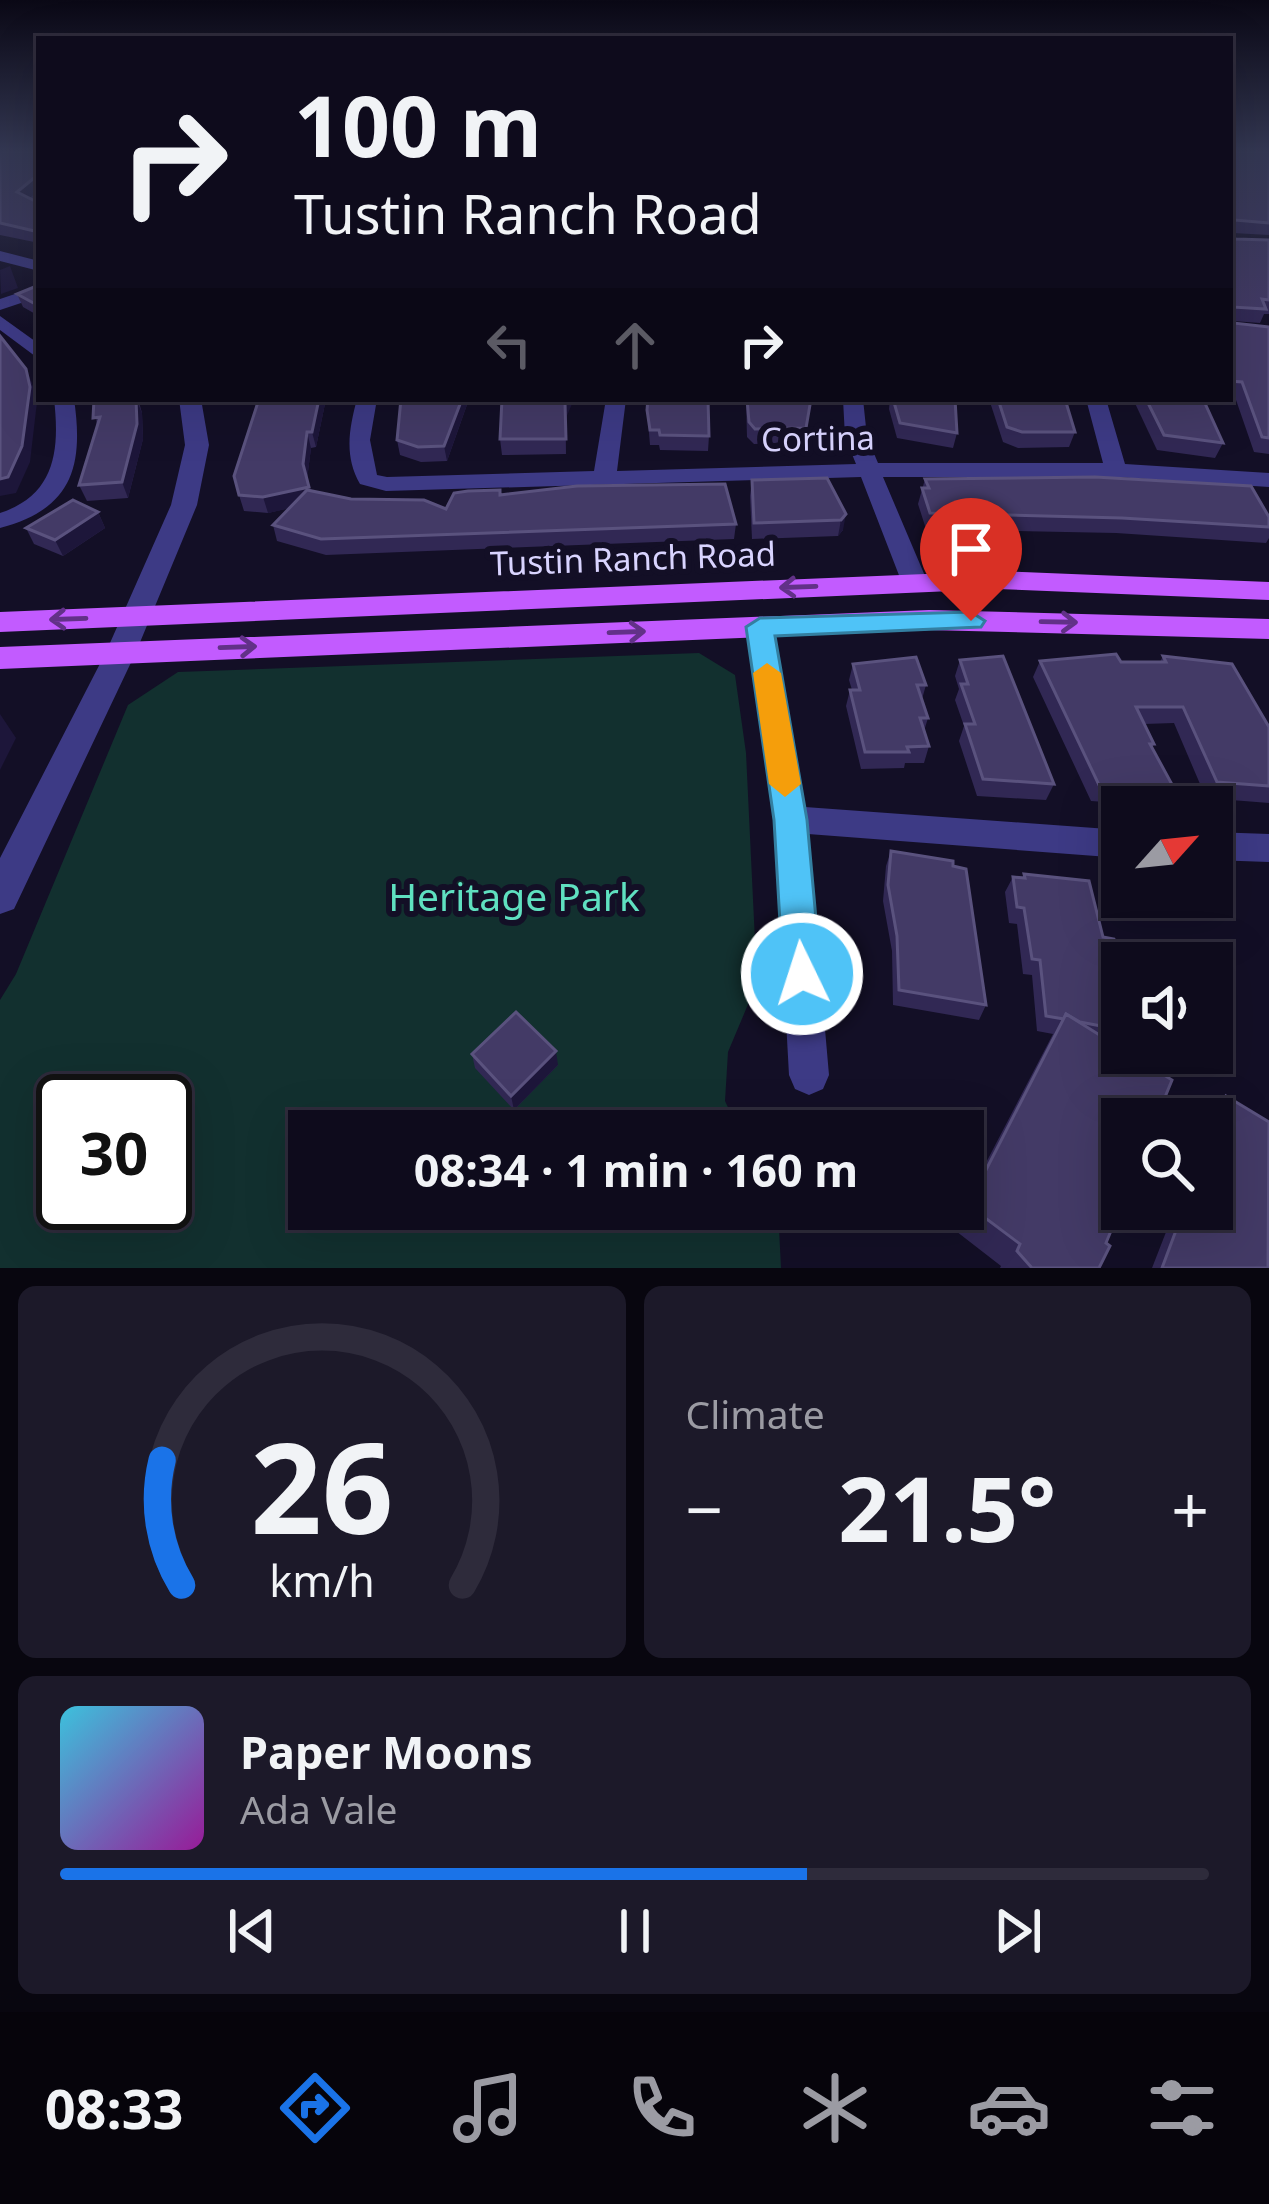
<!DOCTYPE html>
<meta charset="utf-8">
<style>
:root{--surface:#0e0b1c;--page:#1c1929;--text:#f1f3f6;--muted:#9b9ba3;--line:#2e2b3b;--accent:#1a73e8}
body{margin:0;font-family:"Noto Sans",sans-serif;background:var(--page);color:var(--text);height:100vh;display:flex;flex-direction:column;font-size:45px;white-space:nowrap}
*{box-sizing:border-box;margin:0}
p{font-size:39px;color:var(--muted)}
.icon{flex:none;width:66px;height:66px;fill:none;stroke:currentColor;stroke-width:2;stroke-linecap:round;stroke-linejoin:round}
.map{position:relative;height:1268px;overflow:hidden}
.sheet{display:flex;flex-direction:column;gap:18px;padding:18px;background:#08060f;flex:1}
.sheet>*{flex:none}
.top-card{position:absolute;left:36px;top:36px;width:1197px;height:366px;border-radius:0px;box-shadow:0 12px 48px #0002,0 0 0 3px var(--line);background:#0e0b1c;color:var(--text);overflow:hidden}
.needle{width:78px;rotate:63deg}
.buttons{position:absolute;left:1101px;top:786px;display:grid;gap:24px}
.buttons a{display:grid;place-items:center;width:132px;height:132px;border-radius:0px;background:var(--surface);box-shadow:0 12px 48px #0002,0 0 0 3px var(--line);font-size:60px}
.speed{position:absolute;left:36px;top:1074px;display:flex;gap:24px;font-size:60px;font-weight:700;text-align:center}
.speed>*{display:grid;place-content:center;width:156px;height:156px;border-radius:50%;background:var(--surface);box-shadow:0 12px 48px #0002,0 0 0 3px var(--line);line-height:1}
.speed .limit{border:6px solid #111;border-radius:18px;background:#fff;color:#111}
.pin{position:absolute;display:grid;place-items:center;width:102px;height:102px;color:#fff;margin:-123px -51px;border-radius:50% 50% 50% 0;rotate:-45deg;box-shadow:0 0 12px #0007}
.pin .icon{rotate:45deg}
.me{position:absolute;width:132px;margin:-66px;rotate:356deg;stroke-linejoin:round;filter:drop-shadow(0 0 9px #0008)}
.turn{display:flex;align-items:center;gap:42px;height:252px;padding:0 60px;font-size:54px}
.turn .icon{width:156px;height:156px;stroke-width:2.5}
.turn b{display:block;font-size:84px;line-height:102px}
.lanes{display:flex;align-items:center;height:114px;padding:0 60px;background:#0003;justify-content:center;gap:60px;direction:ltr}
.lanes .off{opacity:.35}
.big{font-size:90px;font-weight:700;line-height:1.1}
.sheet .widget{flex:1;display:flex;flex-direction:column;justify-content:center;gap:18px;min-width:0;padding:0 42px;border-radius:18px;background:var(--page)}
.sheet .dial{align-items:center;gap:0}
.dial svg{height:312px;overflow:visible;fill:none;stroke:var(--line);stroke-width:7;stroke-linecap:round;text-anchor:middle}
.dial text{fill:var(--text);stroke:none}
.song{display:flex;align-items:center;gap:36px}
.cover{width:144px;height:144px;border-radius:18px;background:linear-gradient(135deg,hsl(190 70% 55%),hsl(300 70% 35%))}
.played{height:12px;border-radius:6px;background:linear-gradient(90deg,var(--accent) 65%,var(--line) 65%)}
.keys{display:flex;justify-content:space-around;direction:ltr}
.heat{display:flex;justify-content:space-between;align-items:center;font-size:66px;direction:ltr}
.sheet .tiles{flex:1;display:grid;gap:18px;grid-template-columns:1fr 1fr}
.widget:last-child{grid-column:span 2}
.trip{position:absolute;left:288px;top:1110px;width:696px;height:120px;border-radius:0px;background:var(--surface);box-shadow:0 12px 48px #0002,0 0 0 3px var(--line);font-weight:700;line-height:120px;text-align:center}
.menu{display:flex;height:192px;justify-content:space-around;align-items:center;background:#06040b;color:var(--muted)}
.menu .icon{width:84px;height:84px}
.menu .on{color:var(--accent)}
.menu b{font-size:54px;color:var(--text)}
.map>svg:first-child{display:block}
</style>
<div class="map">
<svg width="1269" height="1268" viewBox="0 0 1269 1268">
<rect width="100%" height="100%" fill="#130f26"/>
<path fill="#12302f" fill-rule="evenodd" d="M 699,653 L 735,675 L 746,753 L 757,983 L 728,1052 L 725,1101 L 739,1131 L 309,1131 L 309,1209 L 778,1209 L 781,1268 L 0,1268 L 0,1000 L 16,974 L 128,705 L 178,672 ZM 63,1101 L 165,1101 L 165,1203 L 63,1203 Z"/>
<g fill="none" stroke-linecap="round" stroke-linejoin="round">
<g fill="#3d3a85" fill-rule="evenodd">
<polygon points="39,194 39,211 27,204"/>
<polygon points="39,286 39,297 0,310 0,299"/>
<polygon points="0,316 39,344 39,359 0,330"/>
<path d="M 54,399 L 74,399 C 84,467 72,509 0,528 L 0,513 C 55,495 60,451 54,399 Z"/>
<path d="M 357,399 L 377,399 L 370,440 L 377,475 L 387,477 L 594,471 L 606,399 L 626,399 L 617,471 L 856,464 L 845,437 L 843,399 L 863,399 L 867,437 L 878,463 L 1103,463 L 1086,399 L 1106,399 L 1125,464 L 1269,473 L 1269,487 L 1116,477 L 883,477 L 928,583 L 915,591 L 902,583 L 861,477 L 386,491 L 360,484 C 344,456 349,429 357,399 Z"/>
<polygon points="760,618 773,627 805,807 1122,830 1122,858 808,834 829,1075 823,1089 809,1095 795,1089 789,1075 775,820 747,627"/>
<polygon points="1212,832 1269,834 1269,862 1212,860"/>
</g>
<g fill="#3d3a85" fill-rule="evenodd">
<polygon points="0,251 39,261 39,271 0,261"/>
<polygon points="179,399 201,399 209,445 197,505 136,652 14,909 0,914 0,858 106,652 171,505 185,445"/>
</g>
<g fill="#c25bff" fill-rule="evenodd">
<polygon points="998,571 1269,582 1269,600 998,589 0,632 0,612"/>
<polygon points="929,610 1269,619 1269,639 929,630 0,669 0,647"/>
</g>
</g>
<g fill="#312854">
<polygon points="0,151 39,151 39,243 0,235"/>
<polygon points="1230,151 1269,151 1269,235 1233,233 1235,239 1269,240 1269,314 1264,314 1260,323 1233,321 1233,323 1269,327 1269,454 1254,452 1235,397 1230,396"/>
<polygon points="39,285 39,316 23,307 17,294"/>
<polygon points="94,399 138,399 142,413 143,439 128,498 87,501 79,485 97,427"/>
<polygon points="259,399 326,399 316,447 311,448 307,479 310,491 351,499 446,509 501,495 736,524 734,539 326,555 277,541 273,525 289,508 268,513 244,511 239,495"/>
<polygon points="469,399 447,461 421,462 400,455 397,440"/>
<polygon points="722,399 812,399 804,443 754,444 747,437 746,401"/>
<polygon points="890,399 955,399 957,433 953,448 897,438 889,409"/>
<polygon points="989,399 1065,399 1075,432 1069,447 1018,448 1003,442"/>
<polygon points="1133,399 1203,399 1223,443 1215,458 1157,450"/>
<polygon points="647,410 709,436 708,451 660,450 659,445 650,445"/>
<polygon points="566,418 566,454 502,455 500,439"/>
<polygon points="827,478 843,530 838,536 752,539 750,496 752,480"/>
<polygon points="925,479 1269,517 1269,538 1266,543 1116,533 926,529 918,504"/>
<polygon points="98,512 105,528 63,556 34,544 26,528"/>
<polygon points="1163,656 1269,727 1269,803 1206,798 1174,723 1144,724 1154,744 1152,748 1175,790 1165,806 1091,801 1033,677 1040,661 1160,662"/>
<polygon points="960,660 1054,784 1046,800 977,796 959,741 964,726 955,700 959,689 955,676"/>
<polygon points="853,664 926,685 922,699 928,718 924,731 929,746 924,763 905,763 904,768 861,769 846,706 850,690 852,690 849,680"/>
<polygon points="891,851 953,866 986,1005 979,1020 893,1005 892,951 883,901 886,866"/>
<polygon points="1024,874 1103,937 1122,966 1122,1046 1116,1045 1106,1243 1099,1268 1000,1268 1001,1266 952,1228 1053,1034 1037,1031 1032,975 1023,974 1017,924 1009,923 1005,892 1013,877 1022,878"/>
<polygon points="472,1054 558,1065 514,1110 475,1068"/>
<polygon points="1226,1096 1268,1268 1152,1268 1175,1209 1212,1209 1212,1119 1209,1119 1213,1109"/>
</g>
<g fill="#1d163a">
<polygon points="34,178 39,190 23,204 17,192"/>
<polygon points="10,266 18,288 1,294 0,270"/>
<polygon points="26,369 32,383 37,402 30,462 16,493 0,496 0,479"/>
<polygon points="136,399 142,413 143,439 128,498 122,482"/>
<polygon points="319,399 326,399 316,447 312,432"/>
<polygon points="462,399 469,399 447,461 444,446"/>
<polygon points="567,399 574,399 566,418 566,454 565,403"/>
<polygon points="307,432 311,448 307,480 303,464"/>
<polygon points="309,487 314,503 268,513 263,497"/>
<polygon points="98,512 105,528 63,556 55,540"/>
<polygon points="846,514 843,530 838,536 841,520"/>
<polygon points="0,714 16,738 0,770"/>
<polygon points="556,1051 558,1065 514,1110 511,1096"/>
</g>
<g fill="#433a66" stroke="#5a527e" stroke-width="3" fill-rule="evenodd">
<path d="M 0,151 L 39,151 L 39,232 L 0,223 ZM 34,178 L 39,182 L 37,202 L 17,192 Z"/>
<polygon points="1230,151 1269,151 1269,223 1235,220 1231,225 1235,239 1269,240 1269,300 1262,299 1266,309 1233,307 1233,323 1269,327 1269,438 1262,437 1242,382 1230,381"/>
<polygon points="39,285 39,306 17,294"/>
<polygon points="0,336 26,369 30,387 22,446 8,477 0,479"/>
<polygon points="94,399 136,399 137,424 122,482 79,485 100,417 93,418"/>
<polygon points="259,399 319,399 312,432 307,432 303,464 309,487 263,497 239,495 234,476"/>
<polygon points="401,399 462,399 444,446 418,447 397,440"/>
<polygon points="502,399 567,399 565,403 566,439 500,439"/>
<polygon points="648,399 708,399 709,436 660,435 659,430 650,430 647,410"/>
<polygon points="747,399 811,399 806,428 755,429 749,422"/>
<polygon points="893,399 955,399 957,433 900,423"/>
<polygon points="998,399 1065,399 1075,432 1022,432 1007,427"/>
<polygon points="1146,399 1203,399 1223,443 1164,435"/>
<polygon points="1095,477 1251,486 1269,517 1269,527 1122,518 930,513 922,488 929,488 925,479"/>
<polygon points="827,478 846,514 841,520 754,523 752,480"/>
<polygon points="725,484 736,524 321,539 273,525 307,490 351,499 424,500 446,509 454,493 468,491 500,490 500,495 577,486"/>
<polygon points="73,500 98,512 55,540 26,528"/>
<polygon points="1116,654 1121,662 1166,662 1163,656 1232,664 1269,727 1269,786 1217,782 1183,707 1136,707 1154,744 1150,744 1175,790 1099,785 1040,661"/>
<polygon points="1003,656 1054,784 983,779 965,724 975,724 961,684 968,684 960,660"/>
<polygon points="916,657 926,685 917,685 928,718 920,718 929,746 907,747 909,752 865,752 850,690 860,690 853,664"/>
<polygon points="891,851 953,861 953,866 966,869 986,1005 899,990 897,936 888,885"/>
<polygon points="1024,874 1089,881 1103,937 1114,939 1118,948 1122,966 1122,1030 1080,1022 1066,1014 1064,1019 1046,1016 1040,960 1032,959 1024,908 1017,907 1013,877 1025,878"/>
<polygon points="516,1012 556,1051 511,1096 472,1054"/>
<polygon points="1066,1014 1122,1049 1122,1053 1129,1053 1172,1080 1156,1119 1122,1119 1122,1204 1106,1243 1110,1246 1099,1268 1032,1268 1017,1251 1020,1244 968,1205"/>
<polygon points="1226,1096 1269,1122 1268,1268 1162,1268 1184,1209 1212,1209 1212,1134"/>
</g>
<defs><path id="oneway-shaft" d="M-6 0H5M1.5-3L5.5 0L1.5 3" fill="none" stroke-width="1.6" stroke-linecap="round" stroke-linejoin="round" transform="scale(3)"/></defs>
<g stroke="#623188">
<use href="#oneway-shaft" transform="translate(798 587) rotate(178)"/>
<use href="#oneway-shaft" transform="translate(68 619) rotate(178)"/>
<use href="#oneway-shaft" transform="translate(1059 622) rotate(1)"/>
<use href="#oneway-shaft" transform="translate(627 632) rotate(-2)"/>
<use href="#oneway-shaft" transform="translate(238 647) rotate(-2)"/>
</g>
<linearGradient id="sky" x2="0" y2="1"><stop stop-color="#0a0815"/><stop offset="0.46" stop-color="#333752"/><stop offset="1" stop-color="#333752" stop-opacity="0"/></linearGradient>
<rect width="1269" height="328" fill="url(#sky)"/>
<polygon fill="#4fc3f7" stroke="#337fa1" stroke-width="3" points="971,612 985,621 981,627 775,636 807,820 821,974 815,986 802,991 789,986 783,974 774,820 746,627 760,618"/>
<polygon fill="#f59e0b" points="767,663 781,673 801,784 785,797 769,784 753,673"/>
<g text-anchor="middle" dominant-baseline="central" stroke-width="12" stroke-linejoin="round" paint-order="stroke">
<g font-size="33" fill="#d9d4ff" stroke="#130f26">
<text transform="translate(818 438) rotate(-1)">Cortina</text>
<text transform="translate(633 558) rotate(-2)">Tustin Ranch Road</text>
</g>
<g font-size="39" fill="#5fe0c0" stroke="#130f26">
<text x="514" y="895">Heritage Park</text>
</g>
</g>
</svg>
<div class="buttons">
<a><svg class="needle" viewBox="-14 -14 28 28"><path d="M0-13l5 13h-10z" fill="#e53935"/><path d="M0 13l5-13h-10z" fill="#9b9ba3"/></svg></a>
<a><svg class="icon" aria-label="sound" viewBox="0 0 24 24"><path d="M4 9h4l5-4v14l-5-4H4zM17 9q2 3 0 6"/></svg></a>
<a><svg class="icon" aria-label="search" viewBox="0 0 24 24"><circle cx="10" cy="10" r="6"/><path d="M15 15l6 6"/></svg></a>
</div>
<div class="speed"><div class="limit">30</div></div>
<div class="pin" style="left:971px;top:621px;background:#d93025"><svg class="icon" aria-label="arrive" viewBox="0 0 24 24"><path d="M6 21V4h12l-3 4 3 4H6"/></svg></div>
<svg class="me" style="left:802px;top:974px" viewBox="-20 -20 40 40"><circle r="17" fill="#4fc3f7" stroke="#fff" stroke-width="3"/><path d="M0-11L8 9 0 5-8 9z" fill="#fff"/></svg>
<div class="trip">08:34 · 1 min · 160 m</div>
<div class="top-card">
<div class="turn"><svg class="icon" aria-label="right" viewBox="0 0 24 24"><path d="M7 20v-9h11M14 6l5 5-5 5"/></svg><div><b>100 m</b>Tustin Ranch Road</div></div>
<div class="lanes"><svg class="icon off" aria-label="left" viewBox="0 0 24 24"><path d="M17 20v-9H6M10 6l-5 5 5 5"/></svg><svg class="icon off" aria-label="ahead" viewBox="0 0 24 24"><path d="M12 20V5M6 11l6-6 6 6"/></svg><svg class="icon" aria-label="right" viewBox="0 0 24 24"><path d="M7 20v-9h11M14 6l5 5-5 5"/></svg></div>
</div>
</div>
<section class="sheet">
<div class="tiles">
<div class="widget dial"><svg viewBox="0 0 100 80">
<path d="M14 69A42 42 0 1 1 86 69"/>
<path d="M14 69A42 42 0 0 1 9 37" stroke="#1a73e8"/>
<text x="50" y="56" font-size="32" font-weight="700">26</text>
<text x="50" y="72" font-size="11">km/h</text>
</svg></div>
<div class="widget"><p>Climate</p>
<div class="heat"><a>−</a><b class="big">21.5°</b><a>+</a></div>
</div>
<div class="widget">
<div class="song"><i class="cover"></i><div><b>Paper Moons</b><p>Ada Vale</p></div></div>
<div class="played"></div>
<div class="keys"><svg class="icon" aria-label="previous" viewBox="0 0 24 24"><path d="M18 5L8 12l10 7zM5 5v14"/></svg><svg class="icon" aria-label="pause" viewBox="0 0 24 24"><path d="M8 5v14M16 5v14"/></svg><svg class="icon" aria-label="next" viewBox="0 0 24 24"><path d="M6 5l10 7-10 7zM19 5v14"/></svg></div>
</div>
</div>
</section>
<nav class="menu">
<b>08:33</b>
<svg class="icon on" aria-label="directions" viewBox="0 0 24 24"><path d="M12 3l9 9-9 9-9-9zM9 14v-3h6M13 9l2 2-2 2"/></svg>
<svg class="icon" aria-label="music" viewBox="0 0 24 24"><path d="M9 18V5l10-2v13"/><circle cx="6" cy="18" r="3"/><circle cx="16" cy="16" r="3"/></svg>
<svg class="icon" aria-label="phone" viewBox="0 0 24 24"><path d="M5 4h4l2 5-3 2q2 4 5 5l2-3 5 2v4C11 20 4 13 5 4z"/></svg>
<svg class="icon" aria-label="climate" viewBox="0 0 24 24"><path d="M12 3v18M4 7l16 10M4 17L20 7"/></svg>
<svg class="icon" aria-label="car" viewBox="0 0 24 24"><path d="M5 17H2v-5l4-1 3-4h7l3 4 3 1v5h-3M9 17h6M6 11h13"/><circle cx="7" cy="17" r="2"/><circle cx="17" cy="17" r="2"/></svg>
<svg class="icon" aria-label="filters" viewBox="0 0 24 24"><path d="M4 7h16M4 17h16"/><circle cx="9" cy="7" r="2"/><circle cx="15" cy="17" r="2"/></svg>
</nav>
